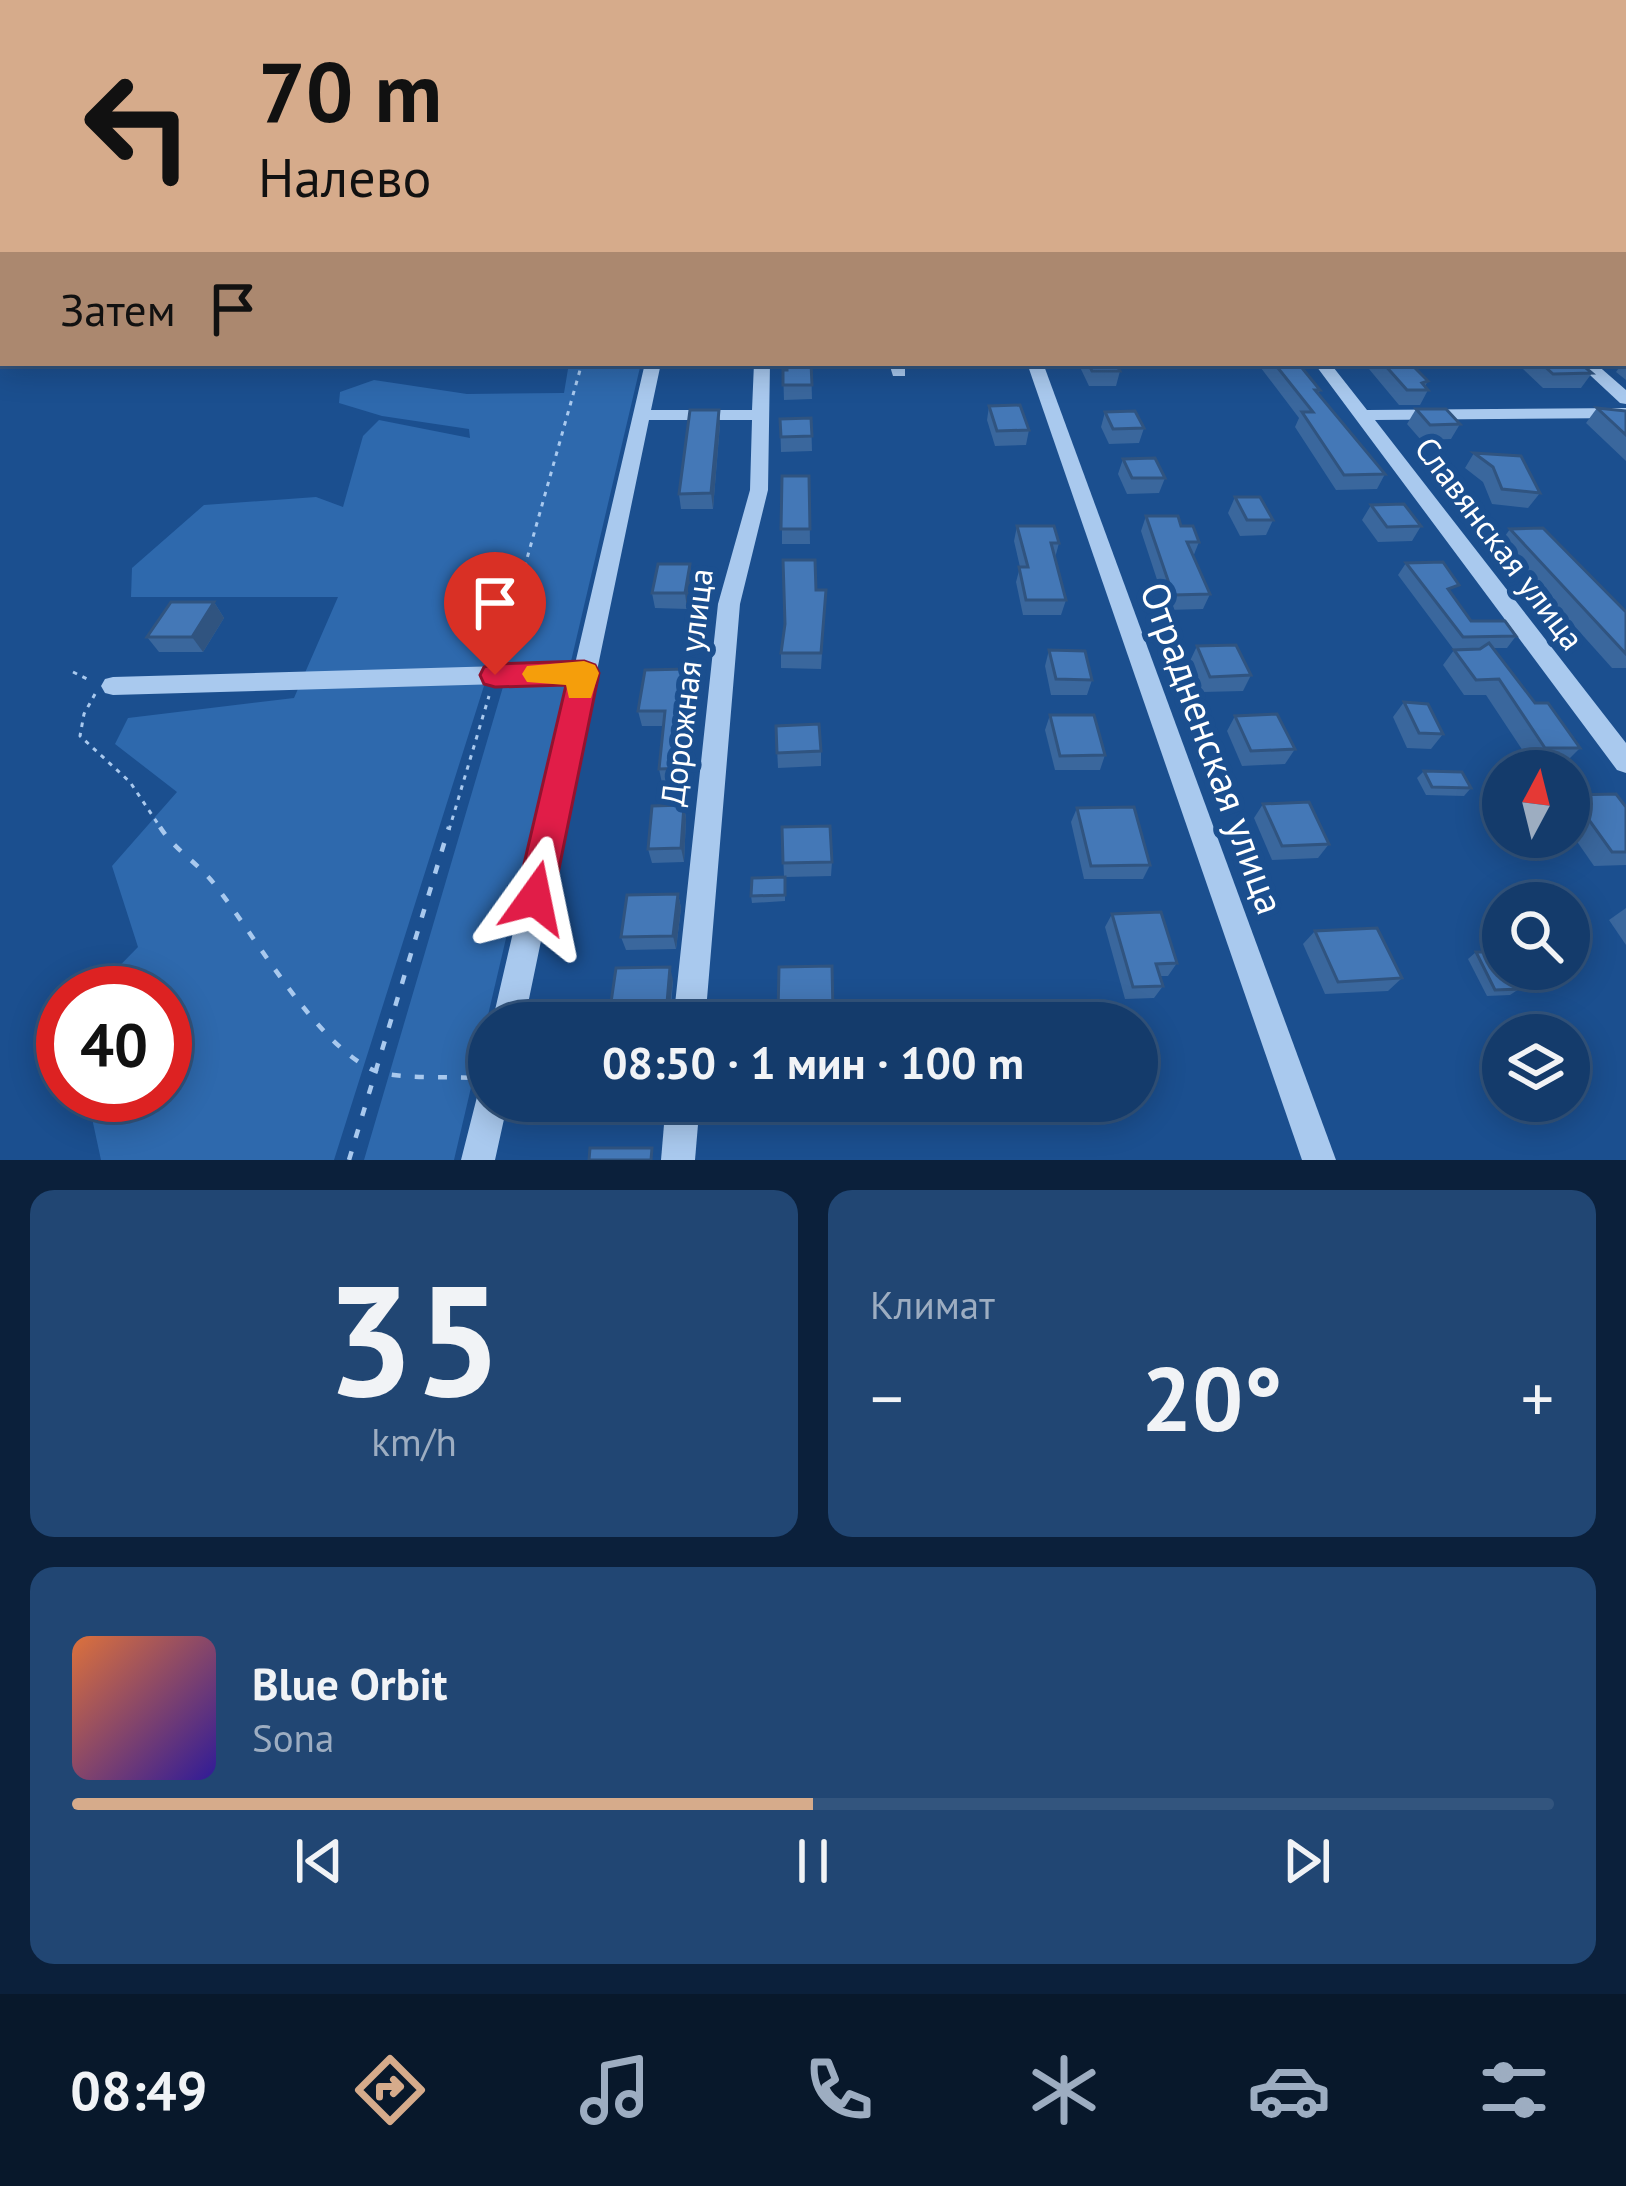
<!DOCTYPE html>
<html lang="ru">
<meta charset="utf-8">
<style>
:root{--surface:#143b6b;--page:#214673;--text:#f1f3f6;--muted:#9dadc1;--line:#33557e;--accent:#d6ab8b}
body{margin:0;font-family:"PT Sans",sans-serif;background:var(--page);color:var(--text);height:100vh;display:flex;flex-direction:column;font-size:45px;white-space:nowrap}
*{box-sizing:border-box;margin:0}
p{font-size:39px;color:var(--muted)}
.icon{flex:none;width:66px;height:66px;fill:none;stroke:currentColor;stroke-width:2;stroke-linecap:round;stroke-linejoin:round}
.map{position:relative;height:1160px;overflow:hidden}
.panel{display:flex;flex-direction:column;gap:30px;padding:30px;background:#0b203b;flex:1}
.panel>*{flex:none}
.banner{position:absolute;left:0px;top:0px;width:1626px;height:366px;box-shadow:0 6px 30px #0003,0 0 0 3px var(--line);background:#d6ab8b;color:#111;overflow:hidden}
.needle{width:78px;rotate:7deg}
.buttons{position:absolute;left:1482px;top:750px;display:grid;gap:24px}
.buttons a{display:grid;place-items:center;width:108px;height:108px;border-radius:50%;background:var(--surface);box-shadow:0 6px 30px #0003,0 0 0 3px var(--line);font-size:60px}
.speed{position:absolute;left:36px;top:966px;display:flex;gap:24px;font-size:60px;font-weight:700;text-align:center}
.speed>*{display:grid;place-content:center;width:156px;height:156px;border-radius:50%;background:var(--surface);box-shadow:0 6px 30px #0003,0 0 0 3px var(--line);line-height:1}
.speed .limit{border:18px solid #d22;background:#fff;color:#111}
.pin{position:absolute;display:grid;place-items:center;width:102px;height:102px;color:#fff;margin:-123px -51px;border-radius:50% 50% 50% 0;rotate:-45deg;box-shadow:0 0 12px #0007}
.pin .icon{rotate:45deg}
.me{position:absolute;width:132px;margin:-66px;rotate:12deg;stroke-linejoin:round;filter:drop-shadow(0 0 9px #0008)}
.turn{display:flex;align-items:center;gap:42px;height:252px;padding:0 60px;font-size:54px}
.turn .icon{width:156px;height:156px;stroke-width:2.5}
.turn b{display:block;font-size:84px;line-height:102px}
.then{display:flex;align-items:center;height:114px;padding:0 60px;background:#0003;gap:24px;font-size:45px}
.big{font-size:90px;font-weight:800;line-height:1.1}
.panel .tile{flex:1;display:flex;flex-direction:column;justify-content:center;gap:18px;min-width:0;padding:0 42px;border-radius:24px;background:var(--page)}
.panel .dial{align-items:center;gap:0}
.dial b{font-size:156px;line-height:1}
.song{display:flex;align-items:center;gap:36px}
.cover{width:144px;height:144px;border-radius:18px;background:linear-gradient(135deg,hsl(20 70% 55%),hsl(250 70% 35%))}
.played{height:12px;border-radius:6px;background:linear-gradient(90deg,var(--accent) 50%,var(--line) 50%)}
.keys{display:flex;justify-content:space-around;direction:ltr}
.heat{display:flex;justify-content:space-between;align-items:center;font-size:66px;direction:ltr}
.panel .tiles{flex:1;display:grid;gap:30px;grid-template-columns:1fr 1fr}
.tile:last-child{grid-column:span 2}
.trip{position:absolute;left:468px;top:1002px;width:690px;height:120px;border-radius:60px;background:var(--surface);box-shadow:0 6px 30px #0003,0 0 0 3px var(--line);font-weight:800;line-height:120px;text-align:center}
.menu{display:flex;height:192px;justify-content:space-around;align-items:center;background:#08182b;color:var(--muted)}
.menu .icon{width:84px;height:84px}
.menu .current{color:var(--accent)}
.menu b{font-size:54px;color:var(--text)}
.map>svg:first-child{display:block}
</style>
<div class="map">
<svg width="1626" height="1160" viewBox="0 0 1626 1160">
<rect width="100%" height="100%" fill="#1b4f8f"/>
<polygon fill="#2e69ad" points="569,363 641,363 454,1160 364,1160 505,680 478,635 489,670 334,1160 101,1160 87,1095 165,1095 165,993 93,993 138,947 112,866 177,792 115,744 128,718 294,698 338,597 131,597 132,568 204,505 316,497 343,507 363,436 379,420 470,438 469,429 382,416 339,403 340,392 374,380 467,394 564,393"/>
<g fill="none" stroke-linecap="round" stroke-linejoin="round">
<g stroke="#a9c9ee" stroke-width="3" stroke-dasharray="4.5 6" stroke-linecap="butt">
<polyline points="499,658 582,363"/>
<polyline points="73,672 91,681"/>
<polyline points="95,694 84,714 80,736 130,782 162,830"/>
<polyline points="449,830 489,696"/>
</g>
<g stroke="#a9c9ee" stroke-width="4.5" stroke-dasharray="9 14" stroke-linecap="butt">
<path d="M 160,827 C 174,849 195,861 211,880 C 253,931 313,1042 373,1070 C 395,1080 449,1076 475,1078"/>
<polyline points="349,1160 449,827"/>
</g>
<g fill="#a9c9ee" fill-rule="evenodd">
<polygon points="1623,220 1626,221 1626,230 1623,229"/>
<polygon points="645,363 661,363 651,410 752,410 754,363 770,363 768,490 740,604 705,1023 673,1023 718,604 750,490 752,420 649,420 524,1023 492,1023 571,682 113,695 105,693 101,686 105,679 113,677 575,664"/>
<polygon points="889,363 905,363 905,376 893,376"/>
<polygon points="1027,363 1043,363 1336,1160 1302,1160"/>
<polygon points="1314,363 1330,363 1367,410 1626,408 1626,418 1375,420 1626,743 1626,773 1617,770"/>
<polygon points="1577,363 1595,363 1626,390 1626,404 1620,403"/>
<polygon points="489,1085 489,1101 508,1101 495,1160 461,1160 479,1089"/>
<polygon points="666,1101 700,1101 695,1160 661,1160"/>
</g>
</g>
<g fill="#3a679d">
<polygon points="1626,358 1626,380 1616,372"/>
<polygon points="811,363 812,399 784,400 783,370"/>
<polygon points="1078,363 1116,363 1120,371 1116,386 1089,386"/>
<polygon points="1252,363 1298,363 1320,390 1318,394 1385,474 1377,489 1336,490 1295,427 1299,418 1261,368 1256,368"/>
<polygon points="1364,363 1410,363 1428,381 1425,386 1428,390 1420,405 1399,405"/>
<polygon points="1527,363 1580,363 1592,373 1581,388 1543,388 1523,369"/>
<polygon points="989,406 1029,430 1026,445 995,446 987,420"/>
<polygon points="1597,408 1626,411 1626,461 1586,423"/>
<polygon points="1416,409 1460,424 1451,439 1421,440 1407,424"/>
<polygon points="1105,412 1144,428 1139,443 1109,444 1101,427"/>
<polygon points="811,418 812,451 781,452 780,419"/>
<polygon points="720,424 713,509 681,509 679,494"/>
<polygon points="1474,453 1540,493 1528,508 1492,504 1483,482 1465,468"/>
<polygon points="1123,459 1165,478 1159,493 1127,494 1118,474"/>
<polygon points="782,476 809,476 810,544 782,544"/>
<polygon points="1235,497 1273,520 1266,535 1240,536 1228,513"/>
<polygon points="1371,505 1421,526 1412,541 1378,542 1362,520"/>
<polygon points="1146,516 1181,526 1199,542 1193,557 1210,594 1203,609 1167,610 1141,531"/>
<polygon points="1017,526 1059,543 1055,558 1066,600 1061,615 1023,615 1016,582 1020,567 1014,541"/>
<polygon points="1510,529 1626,612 1626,668 1612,668 1500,543"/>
<polygon points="1406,563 1452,595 1471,621 1516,636 1507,648 1494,648 1535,703 1580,748 1565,763 1531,763 1486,695 1464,695 1443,665 1454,650 1398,575"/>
<polygon points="690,564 692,579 687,609 655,608 652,593"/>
<polygon points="826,590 821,669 781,668 781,653"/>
<polygon points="214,602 224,618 203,652 159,652 147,637"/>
<polygon points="1197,646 1251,675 1243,691 1203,692 1190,661"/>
<polygon points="1049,650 1092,680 1087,695 1051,695 1045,666"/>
<polygon points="686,669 688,685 683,731 694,745 692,782 662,783 659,769 663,726 642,726 638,711"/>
<polygon points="1404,702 1443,734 1431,749 1407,748 1393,717"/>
<polygon points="1050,715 1105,755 1100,770 1055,770 1045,730"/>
<polygon points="1235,716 1295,749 1285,764 1242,766 1227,731"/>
<polygon points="776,726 821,751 821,766 778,768"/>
<polygon points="1424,771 1471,788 1464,796 1426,795 1417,778"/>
<polygon points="1571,795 1626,807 1626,865 1594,866 1569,830 1569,796"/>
<polygon points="1263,804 1329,844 1318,858 1272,860 1254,818"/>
<polygon points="684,805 686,819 684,862 652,863 648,849"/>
<polygon points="1077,808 1150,865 1143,879 1084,879 1071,822"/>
<polygon points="782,827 832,862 831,876 785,877 785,901 752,903 751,896 784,877"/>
<polygon points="678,894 681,908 676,949 626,950 621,937"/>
<polygon points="1626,908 1626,945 1609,920"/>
<polygon points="1112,914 1177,963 1168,976 1160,976 1163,986 1154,998 1125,999 1105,927"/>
<polygon points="1315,931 1402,978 1388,991 1325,994 1303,944"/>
<polygon points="1476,952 1519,989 1510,995 1487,996 1468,959"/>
<polygon points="673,980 670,1023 612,1023 609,1016"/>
<polygon points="833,1011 833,1023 779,1023 778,1013"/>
<polygon points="662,1101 660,1114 604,1115 599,1105"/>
</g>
<g fill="#305480">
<polygon points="719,410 720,424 713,509 711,493"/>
<polygon points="690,564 692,579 687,609 685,593"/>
<polygon points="214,602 224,618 203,652 192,637"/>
<polygon points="686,669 688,685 682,746 679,731"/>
<polygon points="692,730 694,745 692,782 689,768"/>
<polygon points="684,805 686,819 684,862 681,848"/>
<polygon points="678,894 681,908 676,949 673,936"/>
<polygon points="670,967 673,980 668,1023 666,1015"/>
</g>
<g fill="#4478b7" stroke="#305480" stroke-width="3">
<polygon points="787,363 811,363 812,385 783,385 783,370 787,370"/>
<polygon points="1088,363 1116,363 1120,371 1092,371"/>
<polygon points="1274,363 1298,363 1320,390 1315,390 1385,474 1344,475 1302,412 1313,412"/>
<polygon points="1383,363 1410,363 1428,381 1422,383 1428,390 1407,390"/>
<polygon points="1541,363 1580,363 1592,373 1553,374"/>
<polygon points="1020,405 1029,430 997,431 989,406"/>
<polygon points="1597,408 1626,411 1626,435"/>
<polygon points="1416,409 1446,409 1460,424 1430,425"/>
<polygon points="690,410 719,410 711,493 679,494"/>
<polygon points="1135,411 1144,428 1113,429 1105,412"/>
<polygon points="811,418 812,436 781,437 780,419"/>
<polygon points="1474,453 1521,456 1540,493 1502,489 1493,467"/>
<polygon points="1155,458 1165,478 1132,478 1123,459"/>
<polygon points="782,476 809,476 810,529 781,529"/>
<polygon points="1235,497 1260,497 1273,520 1247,520"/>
<polygon points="1404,504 1421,526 1387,527 1371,505"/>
<polygon points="1146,516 1178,516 1181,526 1193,526 1199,542 1187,542 1210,594 1173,595"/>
<polygon points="1017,526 1054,526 1059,543 1051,543 1066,600 1026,600 1019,567 1028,567"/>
<polygon points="1543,528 1626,612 1626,654 1510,529"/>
<polygon points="783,560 815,560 816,590 826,590 821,653 781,653 785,624"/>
<polygon points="1443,562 1459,585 1448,589 1471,621 1505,621 1516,636 1463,637 1406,563"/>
<polygon points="658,564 690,564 685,593 652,593"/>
<polygon points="171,602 214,602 192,637 147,637"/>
<polygon points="1489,643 1535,703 1548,703 1580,748 1545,748 1499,679 1476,680 1454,650 1480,649"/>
<polygon points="1236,645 1251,675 1210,677 1197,646"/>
<polygon points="1049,650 1085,651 1092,680 1056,679"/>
<polygon points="686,669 679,731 692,730 689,768 659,769 665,711 638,711 645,670"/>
<polygon points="1404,702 1428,704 1443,734 1419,733"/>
<polygon points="1277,714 1295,749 1251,751 1235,716"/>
<polygon points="1050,715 1094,715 1105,755 1060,756"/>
<polygon points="819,724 821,751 777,753 776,726"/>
<polygon points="1424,771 1462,772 1471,788 1432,787"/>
<polygon points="1616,794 1626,807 1626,852 1612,852 1571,795"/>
<polygon points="1309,802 1329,844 1282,846 1263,804"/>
<polygon points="684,805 681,848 648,849 652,806"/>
<polygon points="1134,807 1150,865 1091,866 1077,808"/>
<polygon points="830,826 832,862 783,863 782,827"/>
<polygon points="785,877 785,895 751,896 752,878"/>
<polygon points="678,894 673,936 621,937 627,895"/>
<polygon points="1161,912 1177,963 1156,964 1163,986 1133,987 1112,914"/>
<polygon points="1377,928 1402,978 1338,982 1315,931"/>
<polygon points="1476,952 1499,952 1503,961 1503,969 1508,969 1519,989 1495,990"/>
<polygon points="832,966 833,1011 778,1013 779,967"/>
<polygon points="670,967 666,1015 609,1016 616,968"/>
<polygon points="599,1101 657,1101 656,1104 599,1105"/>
<polygon points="590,1148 652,1148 651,1160 589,1160"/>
</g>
<linearGradient id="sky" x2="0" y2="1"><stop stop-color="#0f2b4f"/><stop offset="0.57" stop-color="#39639b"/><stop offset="1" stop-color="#39639b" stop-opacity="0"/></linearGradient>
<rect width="1626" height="378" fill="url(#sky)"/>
<polygon fill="#e11d48" stroke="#92132f" stroke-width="3" points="584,661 595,665 599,673 553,898 548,910 535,915 522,910 516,898 566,685 495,687 484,684 480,675 484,667 495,664"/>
<polygon fill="#f59e0b" points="584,661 595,665 599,673 591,698 569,698 566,685 527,682 522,674 527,666"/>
<g text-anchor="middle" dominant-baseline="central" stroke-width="12" stroke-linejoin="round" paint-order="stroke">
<g font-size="33" fill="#fff" stroke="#1b4f8f">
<text transform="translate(1500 543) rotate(53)">Славянская улица</text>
<text transform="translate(686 687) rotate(-83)">Дорожная улица</text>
</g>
<g font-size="39" fill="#fff" stroke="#1b4f8f">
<text transform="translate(1213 748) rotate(70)">Отрадненская улица</text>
</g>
</g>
</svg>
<div class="buttons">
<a><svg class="needle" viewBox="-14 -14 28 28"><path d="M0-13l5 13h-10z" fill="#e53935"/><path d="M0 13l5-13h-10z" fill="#9dadc1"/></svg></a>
<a><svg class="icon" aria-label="search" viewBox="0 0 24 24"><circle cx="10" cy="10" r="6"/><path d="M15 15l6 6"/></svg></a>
<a><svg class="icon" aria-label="layers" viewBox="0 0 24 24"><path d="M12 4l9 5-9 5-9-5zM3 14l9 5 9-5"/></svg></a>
</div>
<div class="speed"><div class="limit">40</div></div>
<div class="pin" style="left:495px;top:675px;background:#d93025"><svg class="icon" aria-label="arrive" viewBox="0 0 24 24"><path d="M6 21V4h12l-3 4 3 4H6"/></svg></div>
<svg class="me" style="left:535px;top:898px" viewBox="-20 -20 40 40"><path d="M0-17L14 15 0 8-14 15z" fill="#e11d48" stroke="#fff" stroke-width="4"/></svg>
<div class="trip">08:50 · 1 мин · 100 m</div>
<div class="banner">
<div class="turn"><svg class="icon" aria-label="left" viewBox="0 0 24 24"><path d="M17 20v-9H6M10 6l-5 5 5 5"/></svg><div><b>70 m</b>Налево</div></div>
<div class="then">Затем<svg class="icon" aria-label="arrive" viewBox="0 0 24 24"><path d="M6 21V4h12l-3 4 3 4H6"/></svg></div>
</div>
</div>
<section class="panel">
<div class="tiles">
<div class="tile dial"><b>35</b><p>km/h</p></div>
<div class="tile"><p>Климат</p>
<div class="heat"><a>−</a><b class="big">20°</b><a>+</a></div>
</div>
<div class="tile">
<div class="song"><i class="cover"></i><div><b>Blue Orbit</b><p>Sona</p></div></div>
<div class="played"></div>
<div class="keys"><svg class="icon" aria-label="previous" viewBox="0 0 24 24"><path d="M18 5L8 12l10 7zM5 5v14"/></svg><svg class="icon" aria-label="pause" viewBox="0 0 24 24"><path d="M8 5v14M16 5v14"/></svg><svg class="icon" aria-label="next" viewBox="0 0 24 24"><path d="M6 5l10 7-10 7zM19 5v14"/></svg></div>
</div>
</div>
</section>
<nav class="menu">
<b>08:49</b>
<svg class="icon current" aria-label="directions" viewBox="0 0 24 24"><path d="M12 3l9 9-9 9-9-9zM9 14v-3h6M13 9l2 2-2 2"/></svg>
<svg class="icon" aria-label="music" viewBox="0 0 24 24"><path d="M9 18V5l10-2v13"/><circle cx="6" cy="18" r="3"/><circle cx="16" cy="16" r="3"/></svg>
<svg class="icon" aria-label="phone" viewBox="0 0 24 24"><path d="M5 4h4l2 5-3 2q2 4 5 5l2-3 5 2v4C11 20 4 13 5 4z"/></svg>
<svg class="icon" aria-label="climate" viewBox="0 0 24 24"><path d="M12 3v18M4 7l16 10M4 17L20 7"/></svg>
<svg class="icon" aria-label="car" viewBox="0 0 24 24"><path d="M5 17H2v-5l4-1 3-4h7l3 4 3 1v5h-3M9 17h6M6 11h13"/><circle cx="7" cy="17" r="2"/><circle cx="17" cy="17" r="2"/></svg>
<svg class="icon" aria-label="filters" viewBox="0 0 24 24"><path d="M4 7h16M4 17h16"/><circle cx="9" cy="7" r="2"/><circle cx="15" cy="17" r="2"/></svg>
</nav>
